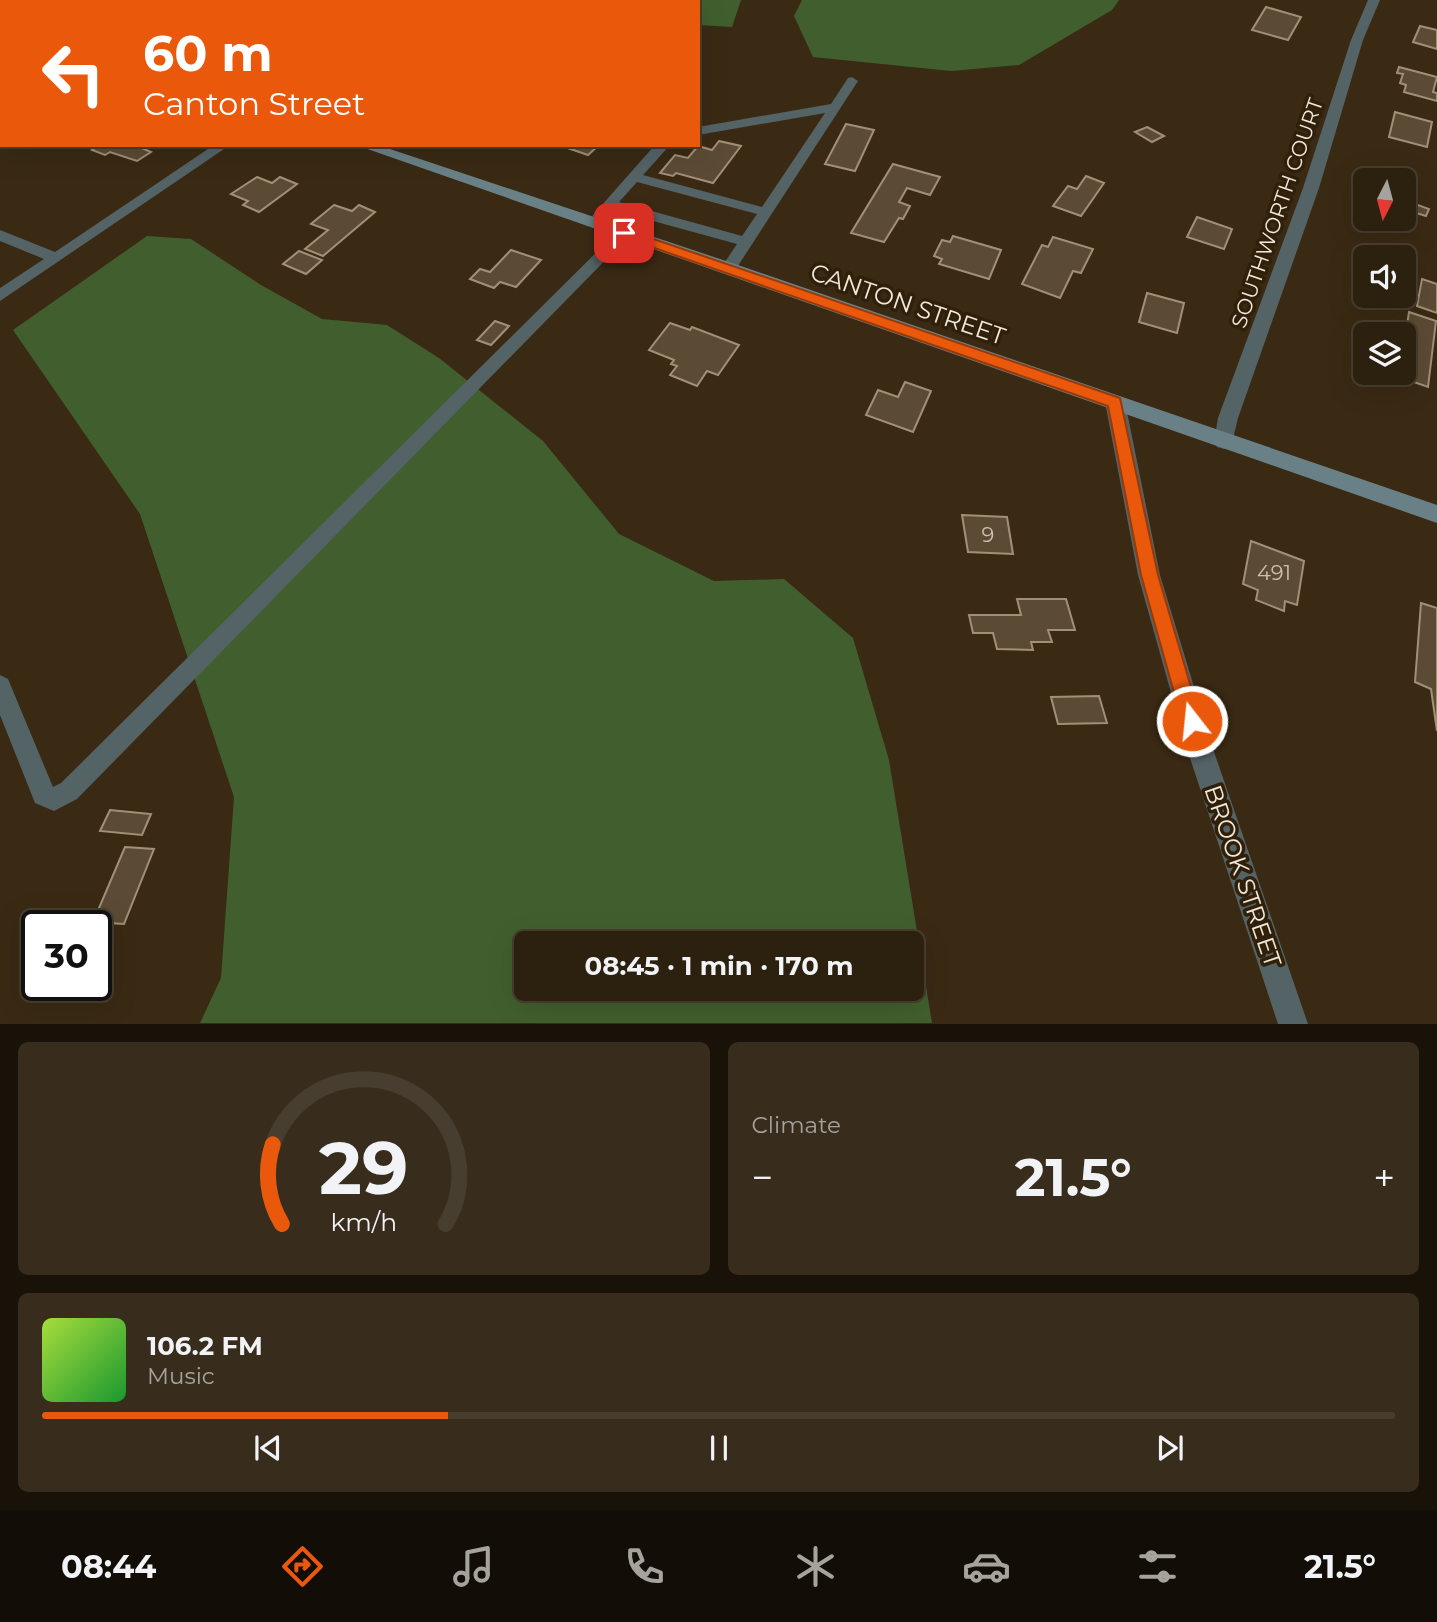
<!DOCTYPE html>
<meta charset="utf-8">
<style>
:root{--surface:#2c200f;--page:#382d1d;--text:#f1f3f6;--muted:#a6a39e;--line:#483e2f;--accent:#ea580c}
body{margin:0;font-family:Montserrat,sans-serif;background:var(--page);color:var(--text);height:100vh;display:flex;flex-direction:column;font-size:26px;white-space:nowrap}
*{box-sizing:border-box;margin:0}
p{font-size:23px;color:var(--muted)}
.icon{flex:none;width:38px;height:38px;fill:none;stroke:currentColor;stroke-width:2;stroke-linecap:round;stroke-linejoin:round}
.map{position:relative;height:1024px;overflow:hidden}
.details{display:flex;flex-direction:column;gap:18px;padding:18px;background:#181208;flex:1}
.details>*{flex:none}
.banner{position:absolute;left:0px;top:0px;width:700px;height:147px;box-shadow:0 7px 28px #0002,0 0 0 2px var(--line);background:#ea580c;color:#fff;overflow:hidden}
.needle{width:46px;rotate:186deg}
.tools{position:absolute;left:1353px;top:168px;display:grid;gap:14px}
.tools a{display:grid;place-items:center;width:63px;height:63px;border-radius:10px;background:var(--surface);box-shadow:0 7px 28px #0002,0 0 0 2px var(--line);font-size:35px}
.speed{position:absolute;left:21px;top:910px;display:flex;gap:14px;font-size:35px;font-weight:700;text-align:center}
.speed>*{display:grid;place-content:center;width:91px;height:91px;border-radius:50%;background:var(--surface);box-shadow:0 7px 28px #0002,0 0 0 2px var(--line);line-height:1}
.speed .limit{border:4px solid #111;border-radius:10px;background:#fff;color:#111}
.pin{position:absolute;display:grid;place-items:center;width:60px;height:60px;color:#fff;margin:-30px;border-radius:14px;box-shadow:0 4px 10px #0006}
.me{position:absolute;width:77px;margin:-38px;rotate:344deg;stroke-linejoin:round;filter:drop-shadow(0 0 5px #0008)}
.turn{display:flex;align-items:center;gap:24px;height:147px;padding:0 28px;font-size:32px}
.turn .icon{width:91px;height:91px;stroke-width:2.5}
.turn b{display:block;font-size:49px;line-height:60px}
.big{font-size:52px;font-weight:700;line-height:1.1}
.details .tile{flex:1;display:flex;flex-direction:column;justify-content:center;gap:10px;min-width:0;padding:0 24px;border-radius:10px;background:var(--page)}
.details .dial{align-items:center;gap:0}
.dial svg{height:182px;overflow:visible;fill:none;stroke:var(--line);stroke-width:7;stroke-linecap:round;text-anchor:middle}
.dial text{fill:var(--text);stroke:none}
.song{display:flex;align-items:center;gap:21px}
.cover{width:84px;height:84px;border-radius:10px;background:linear-gradient(135deg,hsl(80 70% 55%),hsl(130 70% 35%))}
.played{height:7px;border-radius:4px;background:linear-gradient(90deg,var(--accent) 30%,var(--line) 30%)}
.keys{display:flex;justify-content:space-around;direction:ltr}
.heat{display:flex;justify-content:space-between;align-items:center;font-size:38px;direction:ltr}
.details .tiles{flex:1;display:grid;gap:18px;grid-template-columns:1fr 1fr}
.tile:last-child{grid-column:span 2}
.trip{position:absolute;left:514px;top:931px;width:410px;height:70px;border-radius:10px;background:var(--surface);box-shadow:0 7px 28px #0002,0 0 0 2px var(--line);font-weight:700;line-height:70px;text-align:center}
.tabs{display:flex;height:112px;justify-content:space-around;align-items:center;background:#120d06;color:var(--muted)}
.tabs .icon{width:49px;height:49px}
.tabs .active{color:var(--accent)}
.tabs b{font-size:32px;color:var(--text)}
.map>svg:first-child{display:block}
</style>
<div class="map">
<svg width="1437" height="1024" viewBox="0 0 1437 1024">
<rect width="100%" height="100%" fill="#3a2a14"/>
<g fill="#415f2e" fill-rule="evenodd">
<polygon points="0,0 741,0 732,27 698,25 698,2 2,3"/>
<polygon points="802,0 1119,0 1112,10 1019,65 951,71 813,57 794,16"/>
<path d="M 147,236 L 191,239 L 261,285 L 322,319 L 387,325 L 439,358 L 543,441 L 619,534 L 714,581 L 784,579 L 853,638 L 889,760 L 932,1023 L 200,1023 L 221,978 L 234,797 L 140,514 L 13,330 ZM 527,943 L 912,943 L 912,989 L 527,989 Z"/>
</g>
<g fill="#5c4b34" stroke="#a28f76" stroke-width="2">
<polygon points="1266,7 1301,17 1288,40 1252,30"/>
<polygon points="1420,26 1437,30 1437,49 1413,42"/>
<polygon points="1399,67 1437,77 1433,92 1437,93 1437,101 1404,92 1406,85 1400,83 1403,74 1397,73"/>
<polygon points="1395,112 1432,122 1427,147 1389,137"/>
<polygon points="846,124 874,130 855,171 825,164"/>
<polygon points="1147,127 1164,136 1152,142 1135,132"/>
<polygon points="719,141 741,146 713,183 676,173 673,176 660,173 675,155 688,158 698,146 712,150"/>
<polygon points="99,145 150,145 144,149 151,152 137,161 110,152 105,155 92,150"/>
<polygon points="559,145 599,145 588,155"/>
<polygon points="893,164 940,177 930,195 907,188 899,202 910,206 903,219 899,218 884,242 851,233"/>
<polygon points="1086,176 1104,183 1081,216 1053,206 1068,186 1077,189"/>
<polygon points="257,177 272,183 280,177 297,184 259,212 243,205 248,201 231,194"/>
<polygon points="1404,194 1414,197 1412,203 1429,209 1426,216 1413,212 1408,228 1380,219 1404,219"/>
<polygon points="334,205 352,211 359,205 375,212 323,256 305,249 328,230 311,224"/>
<polygon points="1197,217 1232,229 1224,249 1187,237"/>
<polygon points="953,236 1001,250 989,279 939,264 942,259 934,256 942,240 950,242"/>
<polygon points="1053,237 1093,249 1081,273 1073,271 1060,298 1022,284 1042,245 1048,247"/>
<polygon points="511,250 541,260 516,287 500,282 494,288 470,279 480,269 490,272"/>
<polygon points="299,251 322,260 306,274 283,264"/>
<polygon points="1422,279 1437,284 1437,313 1417,306"/>
<polygon points="1147,293 1184,303 1177,333 1139,322"/>
<polygon points="1409,312 1436,321 1428,387 1388,373 1404,373 1404,334 1365,334 1365,351 1361,349 1365,325 1391,334 1394,321 1407,325"/>
<polygon points="495,321 509,326 491,345 477,340"/>
<polygon points="670,323 690,330 692,327 739,345 718,375 707,371 697,386 670,375 677,366 671,364 674,360 649,350"/>
<polygon points="905,382 931,391 913,432 866,415 878,390 898,397"/>
<polygon points="962,515 1007,517 1013,554 968,552"/>
<polygon points="1251,541 1304,561 1297,605 1285,601 1284,611 1256,600 1258,590 1243,584"/>
<polygon points="1017,599 1066,599 1075,630 1048,630 1052,642 1031,642 1033,650 997,649 993,633 973,633 969,615 1021,615"/>
<polygon points="1421,603 1437,608 1437,731 1431,689 1415,682"/>
<polygon points="1099,696 1107,723 1058,724 1051,697"/>
<polygon points="110,810 151,814 142,835 100,831"/>
<polygon points="125,847 154,849 124,924 93,922"/>
</g>
<g fill="none" stroke-linecap="round" stroke-linejoin="round">
<g fill="#546366" fill-rule="evenodd">
<path d="M 852,77 L 858,81 L 734,272 L 729,273 L 721,268 L 737,244 L 613,210 L 598,226 L 593,228 L 586,223 L 655,145 L 670,145 L 643,175 L 762,207 L 825,113 L 698,135 L 698,127 L 831,104 L 848,78 ZM 637,182 L 757,214 L 742,236 L 619,202 Z"/>
<polygon points="214,145 230,145 0,301 0,288 44,259 0,241 0,230 55,252"/>
<polygon points="624,228 629,230 631,233 629,236 77,799 54,811 35,803 0,715 0,675 8,679 53,787 61,783 619,230"/>
</g>
<g fill="#546366" fill-rule="evenodd">
<polygon points="1368,0 1380,0 1363,40 1319,188 1238,418 1231,447 1224,449 1217,447 1214,441 1218,418 1303,188 1351,40"/>
<polygon points="1115,395 1122,397 1125,402 1160,575 1212,746 1308,1024 1278,1024 1186,746 1138,575 1105,402 1108,397"/>
</g>
<g fill="#698186" fill-rule="evenodd">
<polygon points="0,19 2,20 2,28 0,27"/>
<polygon points="356,145 378,145 735,264 1437,505 1437,523"/>
</g>
</g>
<polygon fill="#ea580c" stroke="#983908" stroke-width="2" points="624,229 1120,398 1158,575 1201,721 1198,728 1192,731 1185,728 1182,721 1141,575 1108,406 620,236 620,230"/>
<g text-anchor="middle" dominant-baseline="central" stroke-width="7" stroke-linejoin="round" paint-order="stroke">
<g font-size="21" fill="#f1e7da" stroke="#30200a">
<text transform="translate(1277 213) rotate(-71)">SOUTHWORTH COURT</text>
</g>
<g font-size="21" fill="#ccc0b0">
<text x="988" y="534">9</text>
<text x="1274" y="572">491</text>
</g>
<g font-size="24" fill="#f1e7da" stroke="#30200a">
<text transform="translate(908 304) rotate(19)">CANTON STREET</text>
<text transform="translate(1243 876) rotate(71)">BROOK STREET</text>
</g>
</g>
</svg>
<div class="tools">
<a><svg class="needle" viewBox="-14 -14 28 28"><path d="M0-13l5 13h-10z" fill="#e53935"/><path d="M0 13l5-13h-10z" fill="#a6a39e"/></svg></a>
<a><svg class="icon" aria-label="sound" viewBox="0 0 24 24"><path d="M4 9h4l5-4v14l-5-4H4zM17 9q2 3 0 6"/></svg></a>
<a><svg class="icon" aria-label="layers" viewBox="0 0 24 24"><path d="M12 4l9 5-9 5-9-5zM3 14l9 5 9-5"/></svg></a>
</div>
<div class="speed"><div class="limit">30</div></div>
<div class="pin" style="left:624px;top:233px;background:#d93025"><svg class="icon" aria-label="arrive" viewBox="0 0 24 24"><path d="M6 21V4h12l-3 4 3 4H6"/></svg></div>
<svg class="me" style="left:1192px;top:721px" viewBox="-20 -20 40 40"><circle r="17" fill="#ea580c" stroke="#fff" stroke-width="3"/><path d="M0-11L8 9 0 5-8 9z" fill="#fff"/></svg>
<div class="trip">08:45 · 1 min · 170 m</div>
<div class="banner">
<div class="turn"><svg class="icon" aria-label="left" viewBox="0 0 24 24"><path d="M17 20v-9H6M10 6l-5 5 5 5"/></svg><div><b>60 m</b>Canton Street</div></div>
</div>
</div>
<section class="details">
<div class="tiles">
<div class="tile dial"><svg viewBox="0 0 100 80">
<path d="M14 69A42 42 0 1 1 86 69"/>
<path d="M14 69A42 42 0 0 1 10 34" stroke="#ea580c"/>
<text x="50" y="56" font-size="32" font-weight="700">29</text>
<text x="50" y="72" font-size="11">km/h</text>
</svg></div>
<div class="tile"><p>Climate</p>
<div class="heat"><a>−</a><b class="big">21.5°</b><a>+</a></div>
</div>
<div class="tile">
<div class="song"><i class="cover"></i><div><b>106.2 FM</b><p>Music</p></div></div>
<div class="played"></div>
<div class="keys"><svg class="icon" aria-label="previous" viewBox="0 0 24 24"><path d="M18 5L8 12l10 7zM5 5v14"/></svg><svg class="icon" aria-label="pause" viewBox="0 0 24 24"><path d="M8 5v14M16 5v14"/></svg><svg class="icon" aria-label="next" viewBox="0 0 24 24"><path d="M6 5l10 7-10 7zM19 5v14"/></svg></div>
</div>
</div>
</section>
<nav class="tabs">
<b>08:44</b>
<svg class="icon active" aria-label="directions" viewBox="0 0 24 24"><path d="M12 3l9 9-9 9-9-9zM9 14v-3h6M13 9l2 2-2 2"/></svg>
<svg class="icon" aria-label="music" viewBox="0 0 24 24"><path d="M9 18V5l10-2v13"/><circle cx="6" cy="18" r="3"/><circle cx="16" cy="16" r="3"/></svg>
<svg class="icon" aria-label="phone" viewBox="0 0 24 24"><path d="M5 4h4l2 5-3 2q2 4 5 5l2-3 5 2v4C11 20 4 13 5 4z"/></svg>
<svg class="icon" aria-label="climate" viewBox="0 0 24 24"><path d="M12 3v18M4 7l16 10M4 17L20 7"/></svg>
<svg class="icon" aria-label="car" viewBox="0 0 24 24"><path d="M5 17H2v-5l4-1 3-4h7l3 4 3 1v5h-3M9 17h6M6 11h13"/><circle cx="7" cy="17" r="2"/><circle cx="17" cy="17" r="2"/></svg>
<svg class="icon" aria-label="filters" viewBox="0 0 24 24"><path d="M4 7h16M4 17h16"/><circle cx="9" cy="7" r="2"/><circle cx="15" cy="17" r="2"/></svg>
<b>21.5°</b>
</nav>
